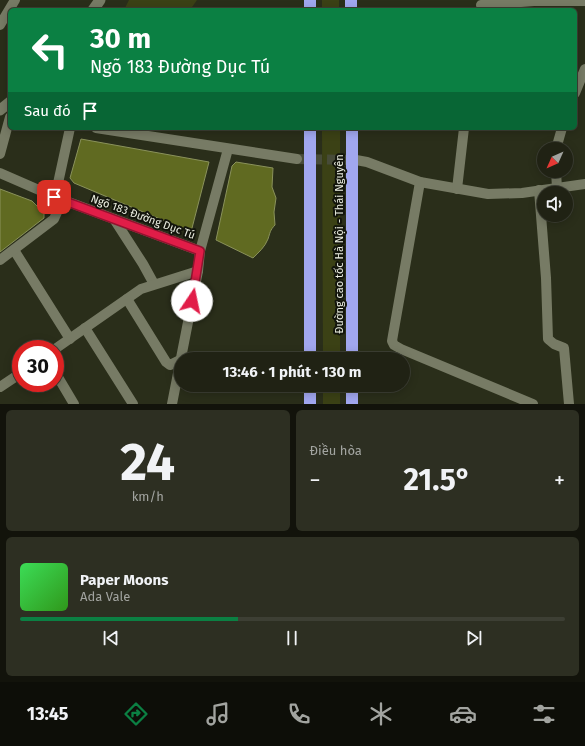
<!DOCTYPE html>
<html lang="vi">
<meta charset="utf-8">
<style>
:root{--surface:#202214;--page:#2d2f22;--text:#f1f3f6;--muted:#a2a4a0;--line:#3d3f34;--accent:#0b8043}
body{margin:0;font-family:"Fira Sans",sans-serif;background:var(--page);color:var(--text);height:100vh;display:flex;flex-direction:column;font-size:15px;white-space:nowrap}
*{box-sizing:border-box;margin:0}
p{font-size:13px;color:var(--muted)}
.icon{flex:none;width:22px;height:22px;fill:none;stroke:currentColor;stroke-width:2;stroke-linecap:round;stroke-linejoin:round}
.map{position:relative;height:404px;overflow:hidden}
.sheet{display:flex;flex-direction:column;gap:6px;padding:6px;background:#12130b;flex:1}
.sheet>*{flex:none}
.hud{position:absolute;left:8px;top:8px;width:569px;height:122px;border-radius:6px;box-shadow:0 2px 10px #0003,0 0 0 1px var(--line);background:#0b8043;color:#fff;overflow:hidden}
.needle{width:26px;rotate:225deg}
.buttons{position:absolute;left:537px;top:142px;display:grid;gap:8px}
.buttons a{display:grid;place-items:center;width:36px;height:36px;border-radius:50%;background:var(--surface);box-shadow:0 2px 10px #0003,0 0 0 1px var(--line);font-size:20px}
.speed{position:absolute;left:12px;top:340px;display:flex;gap:8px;font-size:20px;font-weight:700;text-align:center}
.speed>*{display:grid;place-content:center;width:52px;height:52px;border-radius:50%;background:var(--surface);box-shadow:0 2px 10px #0003,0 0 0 1px var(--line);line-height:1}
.speed .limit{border:6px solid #d22;background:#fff;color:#111}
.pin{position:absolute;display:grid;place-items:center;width:34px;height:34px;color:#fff;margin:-17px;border-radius:8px;box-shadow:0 2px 6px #0006}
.me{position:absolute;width:44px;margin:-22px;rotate:11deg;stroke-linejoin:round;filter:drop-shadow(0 0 3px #0008)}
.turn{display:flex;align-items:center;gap:14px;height:84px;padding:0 16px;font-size:18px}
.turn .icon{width:52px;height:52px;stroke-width:2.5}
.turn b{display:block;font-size:28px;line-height:34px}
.then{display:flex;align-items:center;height:38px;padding:0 16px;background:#0003;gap:8px;font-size:15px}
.big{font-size:30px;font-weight:700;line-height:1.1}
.sheet .widget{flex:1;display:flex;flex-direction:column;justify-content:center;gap:6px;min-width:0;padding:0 14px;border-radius:6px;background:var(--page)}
.sheet .dial{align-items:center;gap:0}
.dial b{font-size:52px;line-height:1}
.song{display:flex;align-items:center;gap:12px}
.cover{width:48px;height:48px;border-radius:6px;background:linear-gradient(135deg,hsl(130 70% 55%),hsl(110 70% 35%))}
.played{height:4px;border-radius:2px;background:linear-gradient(90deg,var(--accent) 40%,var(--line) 40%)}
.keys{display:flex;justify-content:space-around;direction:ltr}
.heat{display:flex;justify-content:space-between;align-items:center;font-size:22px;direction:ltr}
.sheet .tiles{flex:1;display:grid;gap:6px;grid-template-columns:1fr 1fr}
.widget:last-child{grid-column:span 2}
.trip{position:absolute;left:174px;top:352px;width:236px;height:40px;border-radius:20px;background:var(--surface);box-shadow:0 2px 10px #0003,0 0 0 1px var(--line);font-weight:700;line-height:40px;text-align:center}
.tab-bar{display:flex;height:64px;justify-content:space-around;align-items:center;background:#0d0e08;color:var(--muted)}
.tab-bar .icon{width:28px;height:28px}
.tab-bar .selected{color:var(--accent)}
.tab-bar b{font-size:18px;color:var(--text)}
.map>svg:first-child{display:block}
</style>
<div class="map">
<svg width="585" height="404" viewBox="0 0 585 404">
<rect width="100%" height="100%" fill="#2a2e1a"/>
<g fill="#3b4115">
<polygon points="129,0 197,0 190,10 124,10"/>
<rect x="322" y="0" width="17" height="10"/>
<polygon points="322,128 340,128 340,359 323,359"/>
<rect x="323" y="385" width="17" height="19"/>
</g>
<g fill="#606a21" stroke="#8a925b">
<polygon points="81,139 209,162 191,232 74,183 70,178"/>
<path d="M 236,162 L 273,168 L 272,187 L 276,198 L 274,212 L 275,225 C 270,230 270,233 268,239 C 265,247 258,253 253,258 L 216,240 L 232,166 Z"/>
<polygon points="0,189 32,201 44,213 44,218 0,252"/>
</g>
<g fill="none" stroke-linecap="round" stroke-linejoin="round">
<polyline stroke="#474b38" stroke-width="10" stroke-dasharray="10 5" stroke-linecap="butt" points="297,159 356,160"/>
<g stroke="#777b65" stroke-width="10">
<polyline points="481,5 534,1 585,1"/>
<polyline points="0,25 15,0"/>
<polyline points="575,93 585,69"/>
<polyline points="96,128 297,159"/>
<polyline points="556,149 562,128"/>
<polyline points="0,154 10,117"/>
<polyline points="356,160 367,162 420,182 488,194 522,193 585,184"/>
<polyline points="556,171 557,188"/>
<polyline points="0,173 55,197 200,251 198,271 172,404"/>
<polyline points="420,182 393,335 392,341 394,345 401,349 533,404"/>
<polyline points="457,189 464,128"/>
<polyline points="539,190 546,278 548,339 554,344 564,348 569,404"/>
<polyline points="114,219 143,264 154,284"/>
<polyline points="14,250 70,339"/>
<polyline points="200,251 228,149"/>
<polyline points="0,260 54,219 58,210 55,197 70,128"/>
<polyline points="127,299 166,362 170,365 180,360"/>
<polyline points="85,328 133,404"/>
<polyline points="55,349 141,289 198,271"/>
<polyline points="55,372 74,404"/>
<polyline points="0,387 21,373"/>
</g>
<g stroke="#777b65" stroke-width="11">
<polyline points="93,10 100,0"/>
<polyline points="0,110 10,102"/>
</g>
<g stroke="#a1a7ef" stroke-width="12">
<polyline points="310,0 310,10"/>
<polyline points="351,0 351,10"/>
<polyline points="310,128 310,359"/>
<polyline points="352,128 352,359"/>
<polyline points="310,404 310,385"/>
<polyline points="352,404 352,385"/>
</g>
</g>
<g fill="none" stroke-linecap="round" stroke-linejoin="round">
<g stroke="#92132f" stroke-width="10">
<polyline id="route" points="54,197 200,251 192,301"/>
</g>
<use href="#route" stroke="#e11d48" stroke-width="7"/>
</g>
<g text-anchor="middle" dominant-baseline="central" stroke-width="4" stroke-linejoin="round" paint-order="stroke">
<g font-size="11" fill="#ecefe2" stroke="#13150c">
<text transform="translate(143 217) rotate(20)">Ngõ 183 Đường Dục Tú</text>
<text transform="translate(339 244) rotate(-90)">Đường cao tốc Hà Nội - Thái Nguyên</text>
</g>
</g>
</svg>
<div class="buttons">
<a><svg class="needle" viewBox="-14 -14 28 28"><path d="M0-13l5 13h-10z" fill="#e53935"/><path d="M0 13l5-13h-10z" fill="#a2a4a0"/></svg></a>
<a><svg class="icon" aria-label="sound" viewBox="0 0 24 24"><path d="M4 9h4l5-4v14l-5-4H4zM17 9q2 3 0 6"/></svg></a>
</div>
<div class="speed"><div class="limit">30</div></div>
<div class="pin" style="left:54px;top:197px;background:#d93025"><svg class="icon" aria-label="arrive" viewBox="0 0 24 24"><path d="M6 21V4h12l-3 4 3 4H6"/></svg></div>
<svg class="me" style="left:192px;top:301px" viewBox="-20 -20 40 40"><circle r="19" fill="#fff"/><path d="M0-13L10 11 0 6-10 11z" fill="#e11d48"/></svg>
<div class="trip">13:46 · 1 phút · 130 m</div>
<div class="hud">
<div class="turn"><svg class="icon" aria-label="left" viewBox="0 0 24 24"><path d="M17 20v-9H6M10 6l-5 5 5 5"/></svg><div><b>30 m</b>Ngõ 183 Đường Dục Tú</div></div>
<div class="then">Sau đó<svg class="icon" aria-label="arrive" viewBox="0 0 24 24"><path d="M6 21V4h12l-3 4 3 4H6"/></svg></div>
</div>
</div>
<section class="sheet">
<div class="tiles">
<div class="widget dial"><b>24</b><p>km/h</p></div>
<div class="widget"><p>Điều hòa</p>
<div class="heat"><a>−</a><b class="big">21.5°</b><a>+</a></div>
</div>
<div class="widget">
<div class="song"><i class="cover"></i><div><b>Paper Moons</b><p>Ada Vale</p></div></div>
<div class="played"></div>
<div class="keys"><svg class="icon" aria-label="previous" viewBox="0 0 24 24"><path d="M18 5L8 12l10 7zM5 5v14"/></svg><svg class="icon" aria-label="pause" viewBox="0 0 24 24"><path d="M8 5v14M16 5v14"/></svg><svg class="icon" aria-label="next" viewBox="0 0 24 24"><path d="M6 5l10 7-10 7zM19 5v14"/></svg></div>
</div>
</div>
</section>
<nav class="tab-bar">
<b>13:45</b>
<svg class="icon selected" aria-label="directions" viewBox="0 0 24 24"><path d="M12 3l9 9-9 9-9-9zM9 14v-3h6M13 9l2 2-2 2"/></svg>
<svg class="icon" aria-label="music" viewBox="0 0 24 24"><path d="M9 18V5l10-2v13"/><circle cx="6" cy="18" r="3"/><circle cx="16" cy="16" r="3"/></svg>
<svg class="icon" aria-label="phone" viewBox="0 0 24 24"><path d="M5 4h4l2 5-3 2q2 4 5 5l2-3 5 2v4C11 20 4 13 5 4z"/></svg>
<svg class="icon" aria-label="climate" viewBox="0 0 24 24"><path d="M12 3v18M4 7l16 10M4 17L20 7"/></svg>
<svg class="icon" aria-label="car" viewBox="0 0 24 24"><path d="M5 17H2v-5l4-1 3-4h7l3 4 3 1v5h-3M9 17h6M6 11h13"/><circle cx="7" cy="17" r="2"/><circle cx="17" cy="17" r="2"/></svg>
<svg class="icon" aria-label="filters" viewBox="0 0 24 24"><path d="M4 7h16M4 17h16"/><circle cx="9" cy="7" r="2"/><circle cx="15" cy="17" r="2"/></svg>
</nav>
